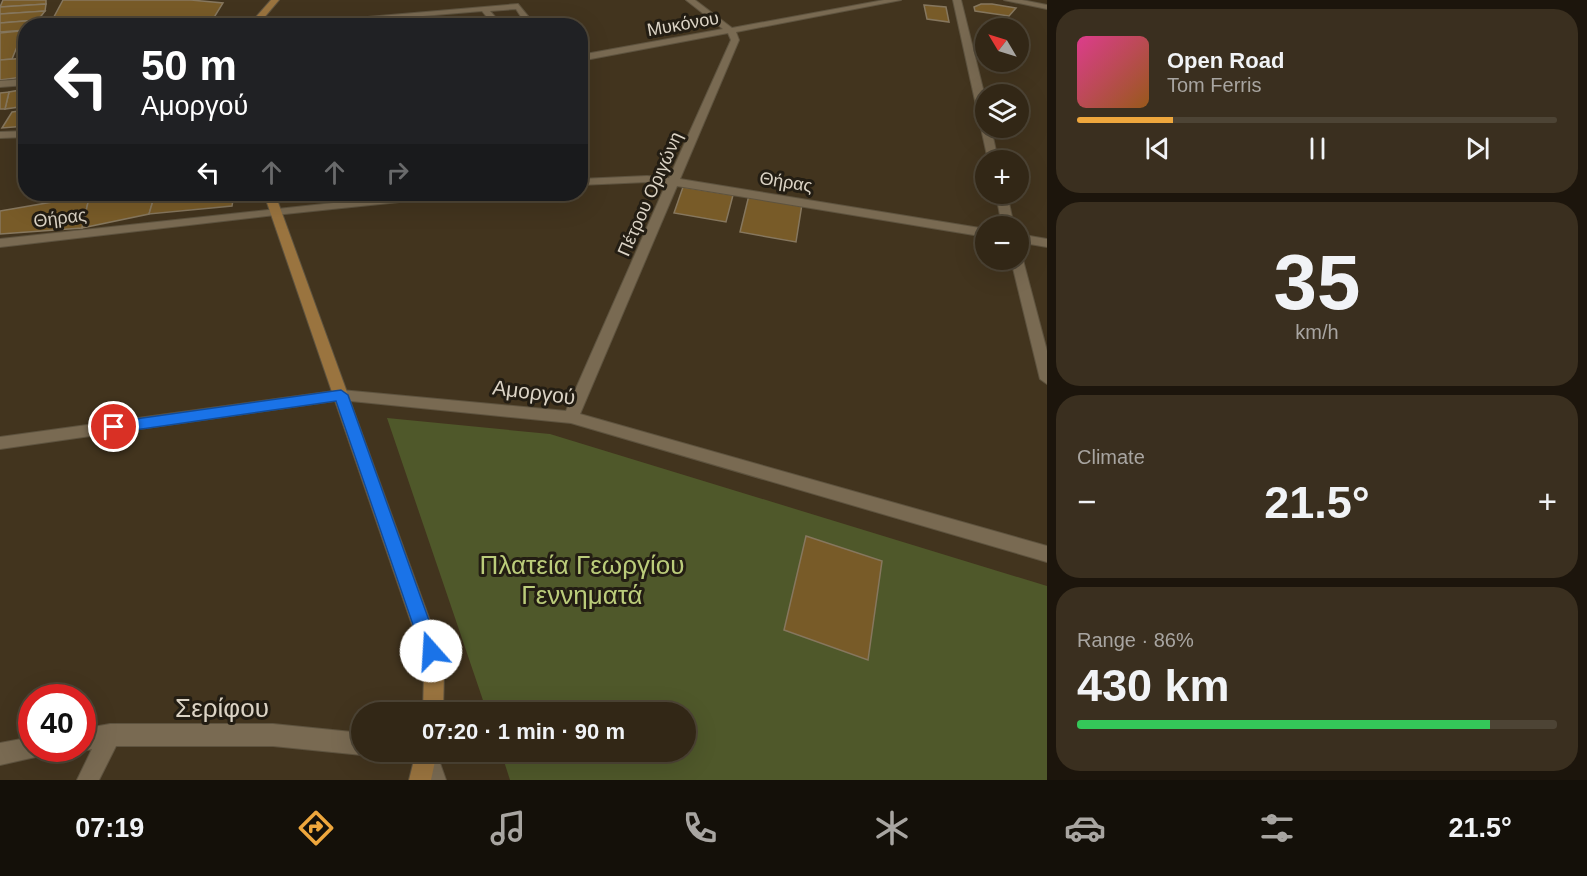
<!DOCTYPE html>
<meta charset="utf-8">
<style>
:root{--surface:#322716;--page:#3a2f1f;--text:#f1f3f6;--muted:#a8a5a1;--line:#4d4435;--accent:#eea73d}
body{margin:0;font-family:Arial,sans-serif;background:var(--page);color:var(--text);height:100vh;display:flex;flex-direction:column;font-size:22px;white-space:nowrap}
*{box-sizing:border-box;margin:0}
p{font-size:20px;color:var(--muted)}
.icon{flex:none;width:33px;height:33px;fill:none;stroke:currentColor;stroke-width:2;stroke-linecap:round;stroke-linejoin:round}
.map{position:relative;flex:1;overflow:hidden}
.sheet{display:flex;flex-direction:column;gap:9px;padding:9px;background:#1c150c;width:540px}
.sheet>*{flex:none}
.guide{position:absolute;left:18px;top:18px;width:570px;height:183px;border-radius:24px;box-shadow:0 6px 24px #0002,0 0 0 2px var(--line);background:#202124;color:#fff;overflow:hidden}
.needle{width:39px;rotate:308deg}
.tools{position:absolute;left:975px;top:18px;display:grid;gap:12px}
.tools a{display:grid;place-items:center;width:54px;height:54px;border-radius:50%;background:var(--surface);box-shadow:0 6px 24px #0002,0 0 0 2px var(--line);font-size:30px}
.speed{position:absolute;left:18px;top:684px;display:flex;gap:12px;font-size:30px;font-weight:700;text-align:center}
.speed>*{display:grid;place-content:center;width:78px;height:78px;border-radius:50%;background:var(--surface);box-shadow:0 6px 24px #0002,0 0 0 2px var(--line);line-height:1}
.speed .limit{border:9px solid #d22;background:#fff;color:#111}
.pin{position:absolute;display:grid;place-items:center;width:51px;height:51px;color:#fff;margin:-26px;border:3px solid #fff;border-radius:50%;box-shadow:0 2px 6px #0007}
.me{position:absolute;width:66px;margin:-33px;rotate:341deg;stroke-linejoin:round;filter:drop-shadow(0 0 4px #0008)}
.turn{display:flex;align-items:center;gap:21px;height:126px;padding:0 24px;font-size:27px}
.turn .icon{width:78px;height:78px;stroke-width:2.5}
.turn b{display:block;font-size:42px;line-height:51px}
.lanes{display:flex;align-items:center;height:57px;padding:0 24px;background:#0003;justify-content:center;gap:30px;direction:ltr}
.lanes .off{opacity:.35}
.big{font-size:45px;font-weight:800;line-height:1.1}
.sheet .tile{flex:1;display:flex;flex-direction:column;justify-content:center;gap:9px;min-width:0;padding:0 21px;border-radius:24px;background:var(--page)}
.sheet .dial{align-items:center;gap:0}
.dial b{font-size:78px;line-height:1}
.song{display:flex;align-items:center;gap:18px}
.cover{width:72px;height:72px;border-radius:9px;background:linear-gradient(135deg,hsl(330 70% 55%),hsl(30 70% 35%))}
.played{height:6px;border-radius:3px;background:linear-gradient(90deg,var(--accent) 20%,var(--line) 20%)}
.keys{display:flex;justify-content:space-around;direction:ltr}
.heat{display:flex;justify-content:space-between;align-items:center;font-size:33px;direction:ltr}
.charge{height:9px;border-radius:4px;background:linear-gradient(90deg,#34c759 86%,var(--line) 0)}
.trip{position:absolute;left:351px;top:702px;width:345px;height:60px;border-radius:30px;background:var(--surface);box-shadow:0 6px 24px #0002,0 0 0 2px var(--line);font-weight:800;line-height:60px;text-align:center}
.dock{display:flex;height:96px;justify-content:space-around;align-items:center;background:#141009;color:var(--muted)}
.dock .icon{width:42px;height:42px}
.dock .on{color:var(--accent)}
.dock b{font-size:27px;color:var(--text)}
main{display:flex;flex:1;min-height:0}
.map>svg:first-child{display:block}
</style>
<main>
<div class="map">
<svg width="1047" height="780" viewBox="0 0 1047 780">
<rect width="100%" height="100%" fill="#42341e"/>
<polygon fill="#4f582a" points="387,418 550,434 1047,586 1047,780 510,780 501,752 686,752 686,712 487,712"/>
<g fill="#785b28" stroke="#86775e" stroke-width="1.5">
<polygon points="3,0 46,0 46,4 0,7"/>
<polygon points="63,0 191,0 223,3 210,24 173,20 162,26 49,26"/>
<polygon points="46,4 45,11 0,14 0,7"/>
<polygon points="981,4 992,4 1016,8 1009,16 975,11 974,7"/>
<polygon points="924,5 946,7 949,22 927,19"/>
<polygon points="45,11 38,20 0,23 0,14"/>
<polygon points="38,20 33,26 26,26 26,30 0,32 0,23"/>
<polygon points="171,21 210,24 210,26 166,26"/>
<polygon points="20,31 21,37 12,59 0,60 0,33"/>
<polygon points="26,58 26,71 23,77 0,80 0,60"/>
<polygon points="26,89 26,106 5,109 9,92"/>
<polygon points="9,92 5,109 0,109 0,93"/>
<polygon points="26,110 26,126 2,128 12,112"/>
<polygon points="683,187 733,195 726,222 674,213"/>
<polygon points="90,194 82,228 0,234 0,211 58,201 59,197"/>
<polygon points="90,194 155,194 149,214 82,228"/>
<polygon points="155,194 234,194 232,206 149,214"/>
<polygon points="749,195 802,204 796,242 740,232"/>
<polygon points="806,536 882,561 868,660 784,630"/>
</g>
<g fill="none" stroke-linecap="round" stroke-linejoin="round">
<g stroke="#5e533f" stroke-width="2">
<polygon id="lane" points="518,4 536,26 527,26 516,9 490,11 503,26 494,26 482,11 305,26 263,26"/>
</g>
<g stroke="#5e533f" stroke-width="2">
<g id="street">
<polygon points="686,0 695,0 732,28 884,0 901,0 736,32 739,40 680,179 986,229 986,237 677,186 580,414 1047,546 1047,562 571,423 341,400 0,449 0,437 341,390 566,411 666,184 647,182 580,185 580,179 647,176 669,178 731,40 728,33 580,61 580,55 723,29"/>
<polygon points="953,0 961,0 986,101 986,128 991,128 998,160 988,160"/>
<polygon points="1004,0 1022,0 1047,5 1047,9"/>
<polygon points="26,79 26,85 0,87 0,81"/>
<polygon points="26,131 26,137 0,138 0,132"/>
<polygon points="417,194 453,194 447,197 275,215 0,247 0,239"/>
<polygon points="996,194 1007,194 1014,226 1002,226"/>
<polygon points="1018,234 1047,239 1047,247 1018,242"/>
<polygon points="1018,257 1023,260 1047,351 1047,384 1040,379 1011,260 1018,260"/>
<polygon points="110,724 273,724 362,733 362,752 370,752 362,755 273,746 116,746 99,780 77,780 92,749 82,751 77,748 82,748 82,729"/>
<polygon points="32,737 32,748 42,748 40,756 0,765 0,743"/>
<polygon points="400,752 436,752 446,780 424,780 419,764 403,760"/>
</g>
</g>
<g stroke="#5e533f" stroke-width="2">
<g id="secondary">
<polygon points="271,0 279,0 257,26 248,26"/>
<polygon points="264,194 275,194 441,651 444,673 443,712 423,712 424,673 421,651"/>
<polygon points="416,752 437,752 431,780 409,780"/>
</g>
</g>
<use href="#lane" fill="#796a52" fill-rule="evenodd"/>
<use href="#street" fill="#796a52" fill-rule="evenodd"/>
<use href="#secondary" fill="#9a743f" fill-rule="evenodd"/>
</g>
<polygon fill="#1a73e8" stroke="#114b97" stroke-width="1.5" points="341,390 348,395 440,651 438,657 431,659 425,657 422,651 336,401 114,433 106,427 114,422"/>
<g text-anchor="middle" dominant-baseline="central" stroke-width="6" stroke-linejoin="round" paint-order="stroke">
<g font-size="18" fill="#dbd3c5" stroke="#231d13">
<text transform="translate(683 24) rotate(-10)">Μυκόνου</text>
<text transform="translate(786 182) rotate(9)">Θήρας</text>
<text transform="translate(650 194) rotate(-66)">Πέτρου Οριγώνη</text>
<text transform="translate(60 218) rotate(-7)">Θήρας</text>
</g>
<g font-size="21" fill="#dbd3c5" stroke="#231d13">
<text transform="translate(534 392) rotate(7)">Αμοργού</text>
</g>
<g font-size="26" fill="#bbcc7a" stroke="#231d13">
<text x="582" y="565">Πλατεία Γεωργίου<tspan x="582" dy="30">Γεννηματά</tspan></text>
</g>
<g font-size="26" fill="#dbd3c5" stroke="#231d13">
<text x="222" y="708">Σερίφου</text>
</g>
</g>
</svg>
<div class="tools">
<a><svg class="needle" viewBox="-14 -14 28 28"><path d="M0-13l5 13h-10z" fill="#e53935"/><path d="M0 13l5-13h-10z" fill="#a8a5a1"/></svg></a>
<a><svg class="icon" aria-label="layers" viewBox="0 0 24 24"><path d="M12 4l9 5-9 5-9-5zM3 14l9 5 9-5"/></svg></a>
<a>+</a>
<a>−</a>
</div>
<div class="speed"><div class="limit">40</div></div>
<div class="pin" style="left:114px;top:427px;background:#d93025"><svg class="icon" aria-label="arrive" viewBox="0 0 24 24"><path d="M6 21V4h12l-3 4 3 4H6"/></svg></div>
<svg class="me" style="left:431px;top:651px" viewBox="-20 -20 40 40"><circle r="19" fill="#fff"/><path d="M0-13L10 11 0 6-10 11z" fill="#1a73e8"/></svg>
<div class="trip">07:20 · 1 min · 90 m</div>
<div class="guide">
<div class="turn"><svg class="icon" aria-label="left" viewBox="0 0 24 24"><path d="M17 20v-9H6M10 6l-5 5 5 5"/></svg><div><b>50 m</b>Αμοργού</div></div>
<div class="lanes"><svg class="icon" aria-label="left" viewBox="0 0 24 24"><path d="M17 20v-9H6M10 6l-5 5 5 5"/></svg><svg class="icon off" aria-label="ahead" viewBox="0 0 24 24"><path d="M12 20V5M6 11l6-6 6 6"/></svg><svg class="icon off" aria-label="ahead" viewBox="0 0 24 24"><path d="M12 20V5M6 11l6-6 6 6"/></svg><svg class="icon off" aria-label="right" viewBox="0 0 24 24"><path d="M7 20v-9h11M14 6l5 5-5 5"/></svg></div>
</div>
</div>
<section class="sheet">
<div class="tile">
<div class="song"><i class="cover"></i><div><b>Open Road</b><p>Tom Ferris</p></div></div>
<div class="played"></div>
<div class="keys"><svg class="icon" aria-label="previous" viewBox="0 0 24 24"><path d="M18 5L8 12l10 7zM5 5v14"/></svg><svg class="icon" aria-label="pause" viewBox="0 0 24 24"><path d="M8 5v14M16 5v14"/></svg><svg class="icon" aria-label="next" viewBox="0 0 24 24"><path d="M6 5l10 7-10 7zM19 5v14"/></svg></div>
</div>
<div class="tile dial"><b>35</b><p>km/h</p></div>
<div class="tile"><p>Climate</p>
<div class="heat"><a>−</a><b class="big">21.5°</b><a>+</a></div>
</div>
<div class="tile"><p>Range · 86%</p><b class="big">430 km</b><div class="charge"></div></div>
</section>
</main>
<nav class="dock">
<b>07:19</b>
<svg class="icon on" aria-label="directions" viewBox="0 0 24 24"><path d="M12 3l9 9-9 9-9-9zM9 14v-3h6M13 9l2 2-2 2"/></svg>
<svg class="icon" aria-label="music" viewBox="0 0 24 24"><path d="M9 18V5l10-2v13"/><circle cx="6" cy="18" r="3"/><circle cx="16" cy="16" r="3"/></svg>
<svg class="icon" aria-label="phone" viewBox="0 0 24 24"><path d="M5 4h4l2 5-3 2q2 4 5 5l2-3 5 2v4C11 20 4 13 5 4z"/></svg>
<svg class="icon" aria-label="climate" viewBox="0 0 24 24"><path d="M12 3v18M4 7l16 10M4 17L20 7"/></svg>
<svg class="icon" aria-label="car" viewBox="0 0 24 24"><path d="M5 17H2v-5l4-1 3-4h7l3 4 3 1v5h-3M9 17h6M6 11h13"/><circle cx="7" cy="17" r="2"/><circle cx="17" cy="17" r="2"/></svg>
<svg class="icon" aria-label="filters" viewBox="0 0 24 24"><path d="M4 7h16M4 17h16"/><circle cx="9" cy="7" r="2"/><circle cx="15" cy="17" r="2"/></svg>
<b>21.5°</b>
</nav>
